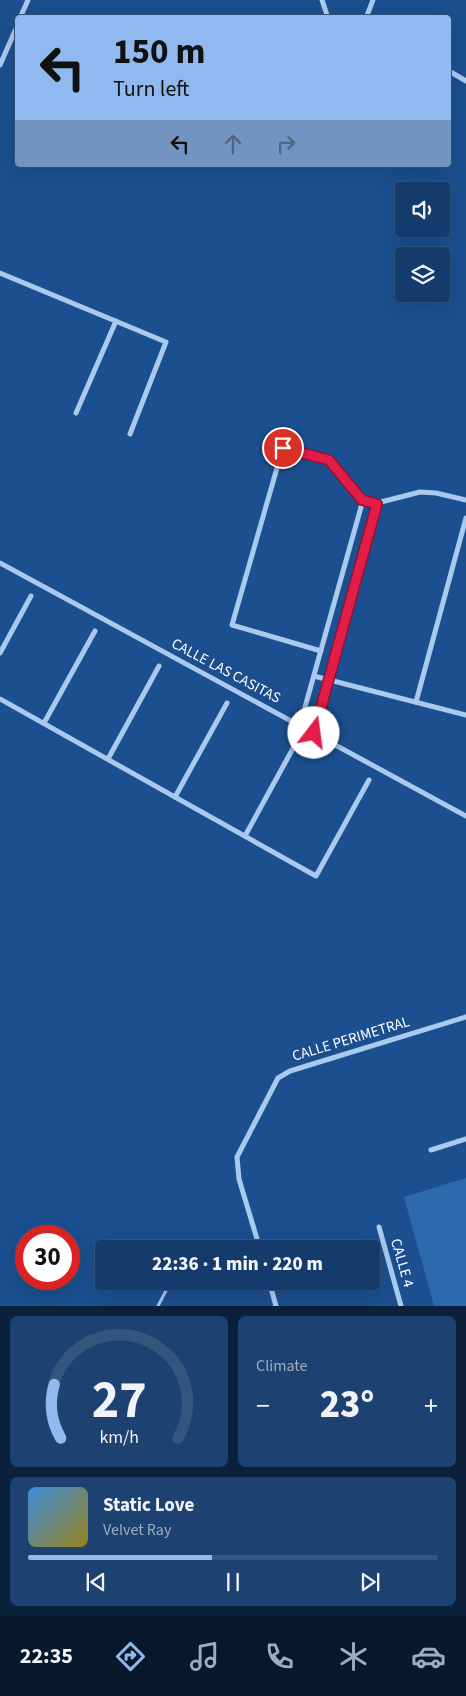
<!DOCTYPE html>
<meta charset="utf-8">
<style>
:root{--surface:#143b6b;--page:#1d4271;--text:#f1f3f6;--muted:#9dadc1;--line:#33557e;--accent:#90b9f0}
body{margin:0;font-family:"Source Sans 3",sans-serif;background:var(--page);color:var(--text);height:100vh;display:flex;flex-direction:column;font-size:19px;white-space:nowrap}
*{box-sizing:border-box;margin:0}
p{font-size:16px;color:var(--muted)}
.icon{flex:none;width:28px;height:28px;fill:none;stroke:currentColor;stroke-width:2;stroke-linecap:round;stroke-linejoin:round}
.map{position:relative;height:1306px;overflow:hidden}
.panel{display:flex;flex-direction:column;gap:10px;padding:10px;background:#0b203b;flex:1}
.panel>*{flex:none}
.top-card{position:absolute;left:15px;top:15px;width:436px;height:152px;border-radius:5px;box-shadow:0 5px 20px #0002,0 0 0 1px var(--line);background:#90b9f0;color:#111;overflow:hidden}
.buttons{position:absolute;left:395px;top:182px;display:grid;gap:10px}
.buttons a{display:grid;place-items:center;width:55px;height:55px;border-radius:5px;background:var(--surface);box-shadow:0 5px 20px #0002,0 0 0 1px var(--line);font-size:25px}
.speed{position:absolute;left:15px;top:1225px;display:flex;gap:10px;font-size:25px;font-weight:700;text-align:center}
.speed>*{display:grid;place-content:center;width:65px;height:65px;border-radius:50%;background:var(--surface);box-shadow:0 5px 20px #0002,0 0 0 1px var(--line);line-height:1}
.speed .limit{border:8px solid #d22;background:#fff;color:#111}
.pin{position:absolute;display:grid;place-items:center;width:42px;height:42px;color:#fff;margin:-21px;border:2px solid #fff;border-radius:50%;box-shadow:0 1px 5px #0007}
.me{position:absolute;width:55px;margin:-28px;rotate:15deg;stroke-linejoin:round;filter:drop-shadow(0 0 4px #0008)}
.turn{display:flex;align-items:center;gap:18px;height:105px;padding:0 15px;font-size:22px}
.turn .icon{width:65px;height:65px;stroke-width:2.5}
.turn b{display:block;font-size:35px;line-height:42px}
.lanes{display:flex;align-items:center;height:48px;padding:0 15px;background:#0003;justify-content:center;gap:25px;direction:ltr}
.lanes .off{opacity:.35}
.big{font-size:38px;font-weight:800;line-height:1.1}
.panel .widget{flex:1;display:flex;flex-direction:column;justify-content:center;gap:8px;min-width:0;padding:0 18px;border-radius:8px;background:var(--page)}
.panel .dial{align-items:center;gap:0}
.dial svg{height:130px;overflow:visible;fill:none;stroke:var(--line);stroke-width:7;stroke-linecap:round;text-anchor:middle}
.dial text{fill:var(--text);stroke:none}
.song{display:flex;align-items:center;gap:15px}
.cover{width:60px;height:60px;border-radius:8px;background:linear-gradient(135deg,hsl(210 70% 55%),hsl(50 70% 35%))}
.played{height:5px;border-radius:2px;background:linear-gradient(90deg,var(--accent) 45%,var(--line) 45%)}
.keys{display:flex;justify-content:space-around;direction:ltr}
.heat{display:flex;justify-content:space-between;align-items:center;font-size:28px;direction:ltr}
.panel .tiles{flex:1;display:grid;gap:10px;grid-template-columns:1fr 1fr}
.widget:last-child{grid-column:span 2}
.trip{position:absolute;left:95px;top:1240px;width:285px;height:50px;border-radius:5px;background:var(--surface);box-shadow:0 5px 20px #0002,0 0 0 1px var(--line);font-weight:800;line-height:50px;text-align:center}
.tabs{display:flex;height:80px;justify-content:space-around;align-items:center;background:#08182b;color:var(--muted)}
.tabs .icon{width:35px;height:35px}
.tabs .active{color:var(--accent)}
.tabs b{font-size:22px;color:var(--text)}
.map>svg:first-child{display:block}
</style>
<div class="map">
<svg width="466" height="1306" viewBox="0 0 466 1306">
<rect width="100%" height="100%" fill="#1b4f8f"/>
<polygon fill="#2e69ad" points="466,1178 466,1306 434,1306 404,1197"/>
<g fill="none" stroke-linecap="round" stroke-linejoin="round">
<polyline stroke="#9cc4f0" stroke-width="3" points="158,1306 171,1281"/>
<g stroke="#a9c9ee" stroke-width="5">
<polyline points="322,0 328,18"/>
<polyline points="20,18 28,0"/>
<polyline points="366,18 373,0"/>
<polyline points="0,65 18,24"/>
<polyline points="449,71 466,81"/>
<polyline points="0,273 166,342 130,434"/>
<polyline points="76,413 116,321"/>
<polyline points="0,563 466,816"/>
<polyline points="321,651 232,625 283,447 329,460 363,500 377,503 420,492 436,493 466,500"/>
<polyline points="0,653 31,596"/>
<polyline points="314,676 466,715"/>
<polyline points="0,699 316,876 369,780"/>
<polyline points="416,702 466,518"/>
<polyline points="44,723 95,631"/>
<polyline points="300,725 363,500"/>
<polyline points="314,733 377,503"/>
<polyline points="108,759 159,666"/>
<polyline points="175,797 227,703"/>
<polyline points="245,836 297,741"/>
<polyline points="431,1150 466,1139"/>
<polyline points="379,1227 401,1306"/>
<polyline points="260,1249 239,1179 237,1157 278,1078 290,1071 466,1017"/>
<polyline points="269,1281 276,1306"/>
</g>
</g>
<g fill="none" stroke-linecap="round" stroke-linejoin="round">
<g stroke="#92132f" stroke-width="12">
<polyline id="route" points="283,448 329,460 362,500 377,504 314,733"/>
</g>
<use href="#route" stroke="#e11d48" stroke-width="9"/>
</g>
<g text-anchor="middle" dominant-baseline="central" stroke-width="4" stroke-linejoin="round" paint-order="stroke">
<g font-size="15" fill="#fff" stroke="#1b4f8f">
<text transform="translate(226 671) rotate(28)">CALLE LAS CASITAS</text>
<text transform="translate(351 1039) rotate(-17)">CALLE PERIMETRAL</text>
<text transform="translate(402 1263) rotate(74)">CALLE 4</text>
</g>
</g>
</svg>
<div class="buttons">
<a><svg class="icon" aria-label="sound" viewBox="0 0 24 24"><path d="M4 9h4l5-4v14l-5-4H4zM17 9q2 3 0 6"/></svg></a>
<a><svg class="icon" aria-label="layers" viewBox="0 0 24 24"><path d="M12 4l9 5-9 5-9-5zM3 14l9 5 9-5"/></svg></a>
</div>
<div class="speed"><div class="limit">30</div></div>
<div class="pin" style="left:283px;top:448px;background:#d93025"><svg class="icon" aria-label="arrive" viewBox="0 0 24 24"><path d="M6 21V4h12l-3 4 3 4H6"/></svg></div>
<svg class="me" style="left:314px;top:733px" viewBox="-20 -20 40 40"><circle r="19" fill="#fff"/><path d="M0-13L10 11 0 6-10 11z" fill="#e11d48"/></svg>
<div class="trip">22:36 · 1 min · 220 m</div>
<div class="top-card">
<div class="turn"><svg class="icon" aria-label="left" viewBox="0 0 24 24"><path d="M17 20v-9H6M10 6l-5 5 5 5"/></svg><div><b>150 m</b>Turn left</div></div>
<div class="lanes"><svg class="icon" aria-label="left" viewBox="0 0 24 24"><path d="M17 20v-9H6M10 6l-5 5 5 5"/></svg><svg class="icon off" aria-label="ahead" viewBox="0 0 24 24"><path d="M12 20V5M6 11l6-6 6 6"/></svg><svg class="icon off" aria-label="right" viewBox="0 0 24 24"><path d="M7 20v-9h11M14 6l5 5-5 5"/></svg></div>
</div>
</div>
<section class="panel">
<div class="tiles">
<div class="widget dial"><svg viewBox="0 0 100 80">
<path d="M14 69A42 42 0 1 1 86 69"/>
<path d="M14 69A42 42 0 0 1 10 36" stroke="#90b9f0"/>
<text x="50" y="56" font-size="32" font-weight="700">27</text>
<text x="50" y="72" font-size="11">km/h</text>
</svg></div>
<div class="widget"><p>Climate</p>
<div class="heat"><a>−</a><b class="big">23°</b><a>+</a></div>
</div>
<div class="widget">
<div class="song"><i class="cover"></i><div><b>Static Love</b><p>Velvet Ray</p></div></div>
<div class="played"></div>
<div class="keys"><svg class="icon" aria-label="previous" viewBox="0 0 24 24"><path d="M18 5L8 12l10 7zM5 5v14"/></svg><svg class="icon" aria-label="pause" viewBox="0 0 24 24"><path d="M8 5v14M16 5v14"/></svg><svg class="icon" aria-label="next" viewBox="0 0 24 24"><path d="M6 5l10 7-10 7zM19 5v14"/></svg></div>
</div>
</div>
</section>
<nav class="tabs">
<b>22:35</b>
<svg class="icon active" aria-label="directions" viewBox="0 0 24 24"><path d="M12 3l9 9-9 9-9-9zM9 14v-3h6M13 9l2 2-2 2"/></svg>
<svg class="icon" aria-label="music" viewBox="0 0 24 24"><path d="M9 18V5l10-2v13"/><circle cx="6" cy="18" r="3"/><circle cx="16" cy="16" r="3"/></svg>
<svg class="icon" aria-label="phone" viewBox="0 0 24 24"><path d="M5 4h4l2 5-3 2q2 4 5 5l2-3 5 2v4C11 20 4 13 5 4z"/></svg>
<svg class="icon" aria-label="climate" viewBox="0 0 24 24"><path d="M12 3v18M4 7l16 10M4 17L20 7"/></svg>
<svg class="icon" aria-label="car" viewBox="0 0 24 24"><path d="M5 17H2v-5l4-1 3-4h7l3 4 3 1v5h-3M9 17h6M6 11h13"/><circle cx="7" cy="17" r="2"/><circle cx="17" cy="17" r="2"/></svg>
</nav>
